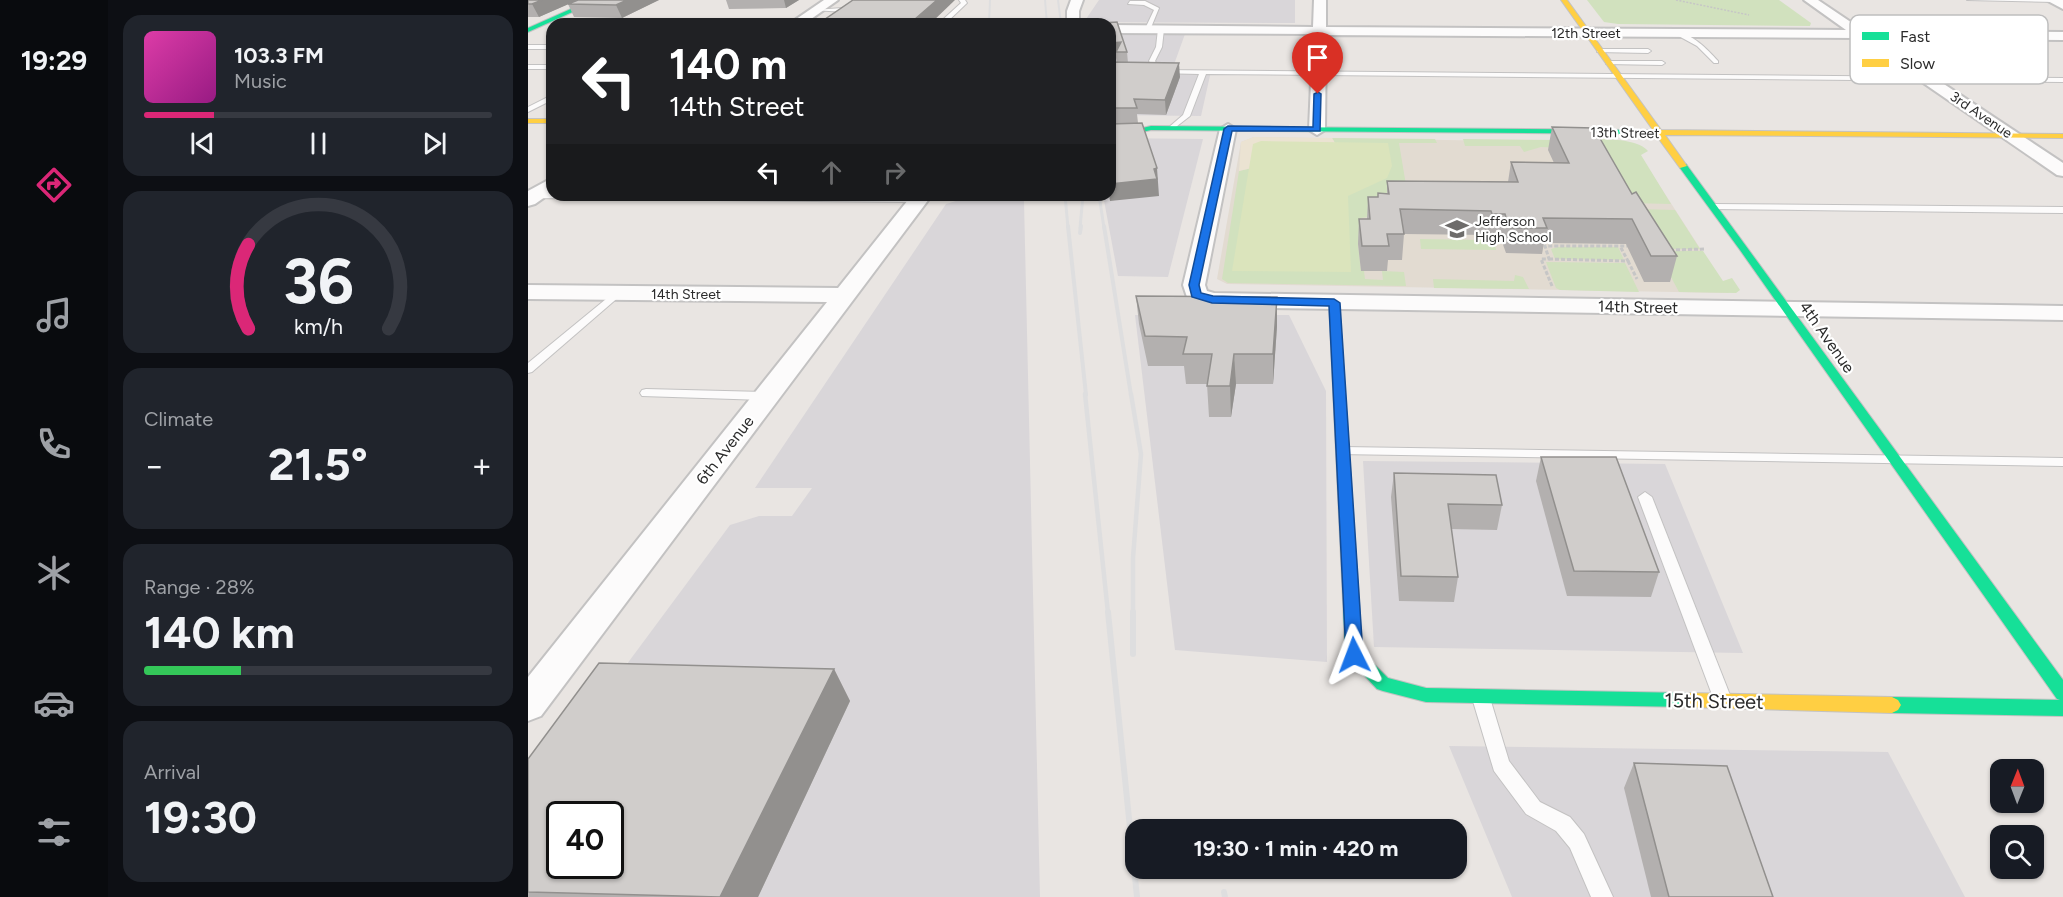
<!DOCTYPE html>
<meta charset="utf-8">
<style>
:root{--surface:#171b24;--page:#20242c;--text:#f1f3f6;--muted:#9ea1a6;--line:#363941;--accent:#db2777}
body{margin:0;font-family:Figtree,sans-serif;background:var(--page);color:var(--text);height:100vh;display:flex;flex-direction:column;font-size:22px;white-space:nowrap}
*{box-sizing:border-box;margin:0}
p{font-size:20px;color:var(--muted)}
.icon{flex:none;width:33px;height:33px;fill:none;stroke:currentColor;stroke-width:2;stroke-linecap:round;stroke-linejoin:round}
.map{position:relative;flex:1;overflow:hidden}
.sheet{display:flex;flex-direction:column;gap:15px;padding:15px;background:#0d0f14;width:420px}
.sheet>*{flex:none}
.guide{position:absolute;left:18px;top:18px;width:570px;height:183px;border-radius:18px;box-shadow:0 2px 4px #0004;background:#202124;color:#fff;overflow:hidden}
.needle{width:39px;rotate:1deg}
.controls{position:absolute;left:1462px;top:759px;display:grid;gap:12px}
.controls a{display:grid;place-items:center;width:54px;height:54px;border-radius:12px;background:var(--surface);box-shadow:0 2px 4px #0004;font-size:30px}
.speed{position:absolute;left:18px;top:801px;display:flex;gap:12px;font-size:30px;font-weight:700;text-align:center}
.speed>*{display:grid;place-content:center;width:78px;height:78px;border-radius:50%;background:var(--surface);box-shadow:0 2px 4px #0004;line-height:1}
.speed .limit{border:3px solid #111;border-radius:9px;background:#fff;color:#111}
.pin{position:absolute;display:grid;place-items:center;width:51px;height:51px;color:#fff;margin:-62px -26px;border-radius:50% 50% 50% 0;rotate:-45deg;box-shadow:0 0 6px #0007}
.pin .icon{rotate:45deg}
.me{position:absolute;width:66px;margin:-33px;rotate:357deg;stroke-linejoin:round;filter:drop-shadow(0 0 4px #0008)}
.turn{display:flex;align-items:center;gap:21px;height:126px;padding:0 24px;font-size:27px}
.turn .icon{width:78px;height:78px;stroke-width:2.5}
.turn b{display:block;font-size:42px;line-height:51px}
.lanes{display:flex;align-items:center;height:57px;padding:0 24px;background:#0003;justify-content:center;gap:30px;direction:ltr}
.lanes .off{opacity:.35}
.big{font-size:45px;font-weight:700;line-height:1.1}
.sheet .card{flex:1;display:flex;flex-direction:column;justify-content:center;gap:9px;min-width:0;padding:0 21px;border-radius:18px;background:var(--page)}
.sheet .dial{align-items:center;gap:0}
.dial svg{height:156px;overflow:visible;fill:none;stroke:var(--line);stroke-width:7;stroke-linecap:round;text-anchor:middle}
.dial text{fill:var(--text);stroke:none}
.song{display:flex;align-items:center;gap:18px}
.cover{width:72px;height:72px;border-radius:9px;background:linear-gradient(135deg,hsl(320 70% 55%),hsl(310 70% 35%))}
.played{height:6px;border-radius:3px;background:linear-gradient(90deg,var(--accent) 20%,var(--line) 20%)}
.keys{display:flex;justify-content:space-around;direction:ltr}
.heat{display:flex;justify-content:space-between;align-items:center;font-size:33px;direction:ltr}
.charge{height:9px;border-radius:4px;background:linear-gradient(90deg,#34c759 28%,var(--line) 0)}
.trip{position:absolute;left:597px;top:819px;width:342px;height:60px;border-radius:18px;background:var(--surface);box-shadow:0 2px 4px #0004;font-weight:700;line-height:60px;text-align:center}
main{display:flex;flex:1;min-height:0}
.menu{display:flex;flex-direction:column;width:108px;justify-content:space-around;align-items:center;background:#090b0e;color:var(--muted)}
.menu .icon{width:42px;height:42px}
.menu .selected{color:var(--accent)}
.menu b{font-size:27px;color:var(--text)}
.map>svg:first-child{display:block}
</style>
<main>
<nav class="menu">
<b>19:29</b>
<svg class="icon selected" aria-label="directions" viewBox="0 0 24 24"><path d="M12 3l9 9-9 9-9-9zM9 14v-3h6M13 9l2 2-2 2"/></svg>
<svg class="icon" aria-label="music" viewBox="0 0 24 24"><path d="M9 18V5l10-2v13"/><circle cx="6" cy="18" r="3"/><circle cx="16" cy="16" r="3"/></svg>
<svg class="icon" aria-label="phone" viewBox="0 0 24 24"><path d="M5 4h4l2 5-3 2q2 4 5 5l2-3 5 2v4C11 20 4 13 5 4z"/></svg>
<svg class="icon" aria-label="climate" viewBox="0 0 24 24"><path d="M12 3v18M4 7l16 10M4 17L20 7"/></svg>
<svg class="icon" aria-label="car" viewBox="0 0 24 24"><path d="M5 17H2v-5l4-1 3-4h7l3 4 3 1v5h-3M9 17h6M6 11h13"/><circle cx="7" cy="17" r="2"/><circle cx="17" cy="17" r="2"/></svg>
<svg class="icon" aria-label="filters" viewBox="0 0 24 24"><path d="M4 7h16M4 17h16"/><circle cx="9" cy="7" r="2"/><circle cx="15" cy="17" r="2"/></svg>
</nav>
<section class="sheet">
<div class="card">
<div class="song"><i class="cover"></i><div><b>103.3 FM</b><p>Music</p></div></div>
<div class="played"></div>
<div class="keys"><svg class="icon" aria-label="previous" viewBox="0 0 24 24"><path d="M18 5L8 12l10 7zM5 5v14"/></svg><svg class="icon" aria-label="pause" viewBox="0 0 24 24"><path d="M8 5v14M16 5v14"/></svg><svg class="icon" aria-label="next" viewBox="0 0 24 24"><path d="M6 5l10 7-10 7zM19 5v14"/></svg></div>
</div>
<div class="card dial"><svg viewBox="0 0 100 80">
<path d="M14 69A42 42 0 1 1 86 69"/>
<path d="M14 69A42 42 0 0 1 14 26" stroke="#db2777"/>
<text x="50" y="56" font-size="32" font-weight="700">36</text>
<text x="50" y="72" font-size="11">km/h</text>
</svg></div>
<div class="card"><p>Climate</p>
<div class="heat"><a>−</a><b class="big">21.5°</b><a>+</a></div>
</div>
<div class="card"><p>Range · 28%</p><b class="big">140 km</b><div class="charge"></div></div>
<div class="card"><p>Arrival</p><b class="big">19:30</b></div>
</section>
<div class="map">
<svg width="1535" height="897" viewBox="0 0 1535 897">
<rect width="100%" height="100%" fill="#e9e5e2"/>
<g fill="#d9d6d9" fill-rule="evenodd">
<polygon points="571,0 767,0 767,23 556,22"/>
<polygon points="582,33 657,34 644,70 683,71 673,116 582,115"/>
<polygon points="582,138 675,139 640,277 590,276 575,195 582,195"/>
<path d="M 428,201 L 496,201 L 512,897 L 0,897 L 76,695 L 202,525 L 231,516 L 264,516 L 284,488 L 227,488 L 418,204 ZM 32,814 L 82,814 L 82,866 L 32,866 Z"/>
<polygon points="607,315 761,315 798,391 799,662 647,650"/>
<polygon points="835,461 1137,464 1215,653 846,647"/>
<polygon points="921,746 1360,752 1437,897 984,897"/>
</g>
<polygon fill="#e2dbd1" points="726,137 1104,143 1201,293 699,284 689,279 713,142"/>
<g fill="#d1e1be">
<polygon points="1059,0 1251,0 1283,23 1282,26 1090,24 1076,22"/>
<polygon points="804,138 907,139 909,143 871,143 881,203 841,217 833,218 835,238 830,244 833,271 836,271 837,279 855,280 854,271 876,272 878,286 700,283 694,279 711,171 810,148"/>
<polygon points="935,139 1031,140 1035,148 1013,147 996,152 992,146 937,146"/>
<path d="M 1039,140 C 1059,140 1107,135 1120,151 L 1113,155 L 1143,204 L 1101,203 Z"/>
<polygon points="1112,209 1147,210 1172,249 1136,249"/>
<polygon points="892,239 954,240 956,242 967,243 968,250 893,249"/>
<polygon points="1030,247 1090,247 1096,260 1027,259 1023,249"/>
<polygon points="1128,249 1134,251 1175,251 1195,281 1204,278 1212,290 1208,293 1151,292"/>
<polygon points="1018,262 1097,263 1111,292 1032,290 1028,288"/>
<polygon points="987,275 995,277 1001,289 906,288 905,279 986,281"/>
</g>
<polygon fill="#ebe3d2" points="726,137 804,138 810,148 711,171 713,142"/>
<polygon fill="#dbe4bc" points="733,141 860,143 864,166 859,178 820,196 823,272 704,271 725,144"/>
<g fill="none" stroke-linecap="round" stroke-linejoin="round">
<g stroke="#c3c2c2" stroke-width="2">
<g id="lane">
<polygon points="337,0 345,0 316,12 286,10 315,8"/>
<polygon points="431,0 437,0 439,3 417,24 410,24 433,3"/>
<polygon points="1439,0 1529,0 1526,2"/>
<polygon points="602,1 617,1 631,8 622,30 617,29 626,10 616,5 600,4"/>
<polygon points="633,27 636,29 634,47 627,61 633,70 1535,78 1535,82 678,74 662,116 644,130 640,128 655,115 671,74 629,73 621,61 628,47 630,29"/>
<path d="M 1147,32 C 1164,33 1179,49 1190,61 L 1190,63 L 1186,63 L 1169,46 L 1147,34 Z"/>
<rect x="0" y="45" width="24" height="4"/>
<polygon points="1071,49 1120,49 1123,51 1120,53 1069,52"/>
<polygon points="1080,61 1134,61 1137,63 1134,65 1078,64"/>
<rect x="0" y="65" width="24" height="4"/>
<polygon points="24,95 24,100 0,112 0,107"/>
<polygon points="0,192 24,193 24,195 392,196 397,199 392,202 0,198"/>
<polygon points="1186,204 1535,207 1535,213 1183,209 1183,205"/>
<polygon points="89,290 94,293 93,295 4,372 0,373 0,363"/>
<polygon points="118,389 238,392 244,396 238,400 114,396 112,393 114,390"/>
<polygon points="815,447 1535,458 1535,466 810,454 808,451 810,448"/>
<polygon points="1117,492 1124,497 1204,700 1201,705 1195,707 1189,705 1186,700 1110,497"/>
<polygon points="953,691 959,693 962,698 981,761 1012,802 1042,817 1056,834 1085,897 1063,897 1042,848 1028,831 998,814 966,771 944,698 947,693"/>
</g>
</g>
<g stroke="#c3c2c2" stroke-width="4">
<g id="street">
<polygon points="296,0 310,0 276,24 261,24"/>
<polygon points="543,0 555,0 551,11 551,24 539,24 539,11"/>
<polygon points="786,0 798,0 798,27 1318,30 1276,0 1290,0 1336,31 1535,32 1535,40 1348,39 1535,163 1535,176 1529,175 1330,38 798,35 797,130 789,135 781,130 785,34 582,33 582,25 785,27"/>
<polygon points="1518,0 1535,0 1535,9"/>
<polygon points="700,124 708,129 677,285 679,291 686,293 1535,306 1535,320 684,307 660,300 655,285 692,129"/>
<polygon points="24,178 24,192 7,204 0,206 0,191"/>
<polygon points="384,195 404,195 13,716 0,721 0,677 299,302 0,299 0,285 310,288"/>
</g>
</g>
<g stroke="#c3c2c2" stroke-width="2">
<g id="fast">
<polygon points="63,0 71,0 0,32 0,28"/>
<polygon points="623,126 1107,130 1111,132 1107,134 623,130 610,133 582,133 582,129 610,129"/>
<polygon points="1152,164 1158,164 1535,680 1535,716 1364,713 1358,710 1355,705 1358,700 1364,697 1532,700 1529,699 1212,250 1152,168"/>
<polygon points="823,595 829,597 831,601 834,652 860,678 898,688 1159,693 1165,695 1168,700 1165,705 1159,707 898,702 855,691 849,689 817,655 815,601 817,597"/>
</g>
</g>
<g stroke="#c3c2c2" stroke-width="2">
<g id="slow">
<polygon points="1033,0 1039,0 1133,130 1535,134 1535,138 1137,135 1159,166 1152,168 1128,135 1104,134 1103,132 1107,130 1125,130"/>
<rect x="0" y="119" width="24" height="4"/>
<polygon points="806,300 811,303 831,601 829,605 823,607 817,605 815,601 801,303"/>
<polygon points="1159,693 1364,697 1370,700 1373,705 1370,710 1364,713 1159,707 1153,705 1150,700 1153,695"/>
</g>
</g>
<polyline stroke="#c6c6c6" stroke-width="1.5" stroke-dasharray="2 1.5" stroke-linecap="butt" points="1148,0 1221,15"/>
<g stroke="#c6c6c6" stroke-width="3" stroke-dasharray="4 2" stroke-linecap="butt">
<polyline points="1142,250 1177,249"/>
<polyline points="1021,259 1100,261 1092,246"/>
<polyline points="1100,261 1109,279"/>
<polyline points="1024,286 1013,259 1021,259 1017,246 1102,246"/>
</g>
<use href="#lane" fill="#fcfbfb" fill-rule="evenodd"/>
<use href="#street" fill="#fcfbfb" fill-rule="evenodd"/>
<use href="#fast" fill="#16e098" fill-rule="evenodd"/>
<use href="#slow" fill="#ffcf43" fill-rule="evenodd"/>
<g stroke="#dededf" stroke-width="2">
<polyline points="517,0 519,24"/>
<polyline points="530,0 533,24"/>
<polyline points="461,24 462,0"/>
</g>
<g stroke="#dededf" stroke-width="3">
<polyline points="537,195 540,228"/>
<polyline points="571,195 576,228"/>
<polyline points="552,228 555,195"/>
</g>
<g stroke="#dededf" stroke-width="4">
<polyline points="540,226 558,395"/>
<polyline points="576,226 603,395"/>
<polyline points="552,233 553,226"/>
</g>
<g stroke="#dededf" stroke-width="4.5">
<polyline points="557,394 580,613"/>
<polyline points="603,394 613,454 605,558 605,613"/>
</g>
<g stroke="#dededf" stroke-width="6">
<polyline points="580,612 609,897"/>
<polyline points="605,612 605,654"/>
<polyline points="696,892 697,897"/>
</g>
</g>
<g fill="#b3b0af">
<polygon points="0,0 131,0 94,18 46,17 40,4 11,17 0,17"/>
<polygon points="198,0 271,0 258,8 201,9"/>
<polygon points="582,24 599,52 600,63 652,77 638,115 609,114 610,123 582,123 582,65 589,63 588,58 582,58"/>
<polygon points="1024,127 1104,194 1149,256 1142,282 1116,282 1098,244 1016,243 1014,254 978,253 973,239 961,239 960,235 876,234 874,260 860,260 859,271 833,271 830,244 831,219 839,219 840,197 850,197 850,193 859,194 859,181 980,182 983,162 1026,163 1020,150"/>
<polygon points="608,296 749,297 749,326 745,384 708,384 703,417 681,417 679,384 658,384 656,366 620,366 611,324"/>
<polygon points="1013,457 1131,572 1123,597 1039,596 1008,481"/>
<polygon points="866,473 974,505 969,530 923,529 930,577 926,602 871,601 863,497"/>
<polygon points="306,669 322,701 230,897 0,897 0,759"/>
<polygon points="1106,763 1245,897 1123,897 1096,788"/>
</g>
<g fill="#92908e">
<polygon points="14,0 50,0 11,17 4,4"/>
<polygon points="99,0 131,0 94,18 88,5"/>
<polygon points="256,0 271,0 258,8"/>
<polygon points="409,0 427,0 402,24 384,24 386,20"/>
<polygon points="593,42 588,52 588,58 582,58 582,43"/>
<polygon points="651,63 652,77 638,115 637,100"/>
<polygon points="629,168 631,196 582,201 581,195 582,195 582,184 626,169"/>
<polygon points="749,297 749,326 745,384 745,354"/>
<polygon points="706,354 708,384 703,417 702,386"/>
<polygon points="306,669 322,701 230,897 192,897"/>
</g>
<g fill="#d0cdcb" stroke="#92908e" stroke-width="1.5" fill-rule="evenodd">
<polygon points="0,0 14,0 4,4 0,4"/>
<polygon points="50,0 99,0 88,5 40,4"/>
<polygon points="325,0 409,0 386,20 388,20 384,24 290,24"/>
<polygon points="589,22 599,52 588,52 593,42 582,43 582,24 557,24"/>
<polygon points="583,62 651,63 637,100 606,99 609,108 582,108 582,65"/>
<polygon points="614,123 629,168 626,169 629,179 582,184 582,124"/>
<polygon points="1024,127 1066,128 1104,194 1108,192 1149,256 1123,256 1104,219 1015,218 1019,228 981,228 977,214 964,214 963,211 872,209 876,234 859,234 861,246 834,246 831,219 842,219 840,197 850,197 850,193 861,194 859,181 990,182 983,162 1041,163"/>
<polygon points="608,296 749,297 745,354 706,354 702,386 679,386 684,354 655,354 659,337 617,336"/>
<polygon points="1013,457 1088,457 1131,572 1046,571"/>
<polygon points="866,473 968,475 974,505 920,504 930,577 873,576"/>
<path d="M 71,663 L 306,669 L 192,897 L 0,892 L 0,759 ZM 32,814 L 82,814 L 82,866 L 32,866 Z"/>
<polygon points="1106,763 1199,766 1245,897 1141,897"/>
</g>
<polygon fill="#1a73e8" stroke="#114b97" stroke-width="1.5" points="790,92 793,94 792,131 704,131 671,285 673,293 685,296 806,299 812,303 835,655 832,660 826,662 820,660 818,655 801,306 684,303 664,297 661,285 696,129 700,126 785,127 786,94"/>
<defs>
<g id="school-bare" transform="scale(1.8)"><path d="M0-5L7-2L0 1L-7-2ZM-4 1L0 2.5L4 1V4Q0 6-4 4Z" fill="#6e6c6b" stroke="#fff" stroke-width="2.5" paint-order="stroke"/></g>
</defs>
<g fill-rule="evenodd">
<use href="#school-bare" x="929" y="229"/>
</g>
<g text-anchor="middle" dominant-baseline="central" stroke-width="4.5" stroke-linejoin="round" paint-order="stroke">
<g font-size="14" fill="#2b2b2b" stroke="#fff">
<text x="1058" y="33">12th Street</text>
<text transform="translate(1453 115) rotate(34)">3rd Avenue</text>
<text transform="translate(1097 133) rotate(1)">13th Street</text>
<text x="158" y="294">14th Street</text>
</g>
<g font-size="14" fill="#2b2b2b" stroke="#fff" text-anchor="start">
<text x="947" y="221">Jefferson<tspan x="947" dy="16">High School</tspan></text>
</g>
<g font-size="16" fill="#2b2b2b" stroke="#fff">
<text transform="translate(1110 307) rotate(1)">14th Street</text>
<text transform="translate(1299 337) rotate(55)">4th Avenue</text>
<text transform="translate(197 450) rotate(-52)">6th Avenue</text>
</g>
<g font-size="20" fill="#2b2b2b" stroke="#fff">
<text transform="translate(1186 701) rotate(1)">15th Street</text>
</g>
</g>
<rect x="1322" y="15" width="198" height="69" rx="9" fill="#fff" stroke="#bfbfbf" stroke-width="1.5"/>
<rect x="1334" y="32" width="27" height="8" fill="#16e098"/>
<rect x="1334" y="59" width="27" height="8" fill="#ffcf43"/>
<g font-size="16" fill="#2b2b2b">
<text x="1372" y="42">Fast</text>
<text x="1372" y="69">Slow</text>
</g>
</svg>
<div class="controls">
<a><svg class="needle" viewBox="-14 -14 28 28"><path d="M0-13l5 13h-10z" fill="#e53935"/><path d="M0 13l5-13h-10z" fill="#9ea1a6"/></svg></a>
<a><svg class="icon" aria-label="search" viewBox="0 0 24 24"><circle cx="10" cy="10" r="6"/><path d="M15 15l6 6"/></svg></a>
</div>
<div class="speed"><div class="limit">40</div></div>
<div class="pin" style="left:790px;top:94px;background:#d93025"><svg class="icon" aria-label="arrive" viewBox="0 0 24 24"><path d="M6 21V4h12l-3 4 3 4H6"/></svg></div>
<svg class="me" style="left:826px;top:655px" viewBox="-20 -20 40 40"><path d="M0-17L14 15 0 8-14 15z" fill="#1a73e8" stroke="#fff" stroke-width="4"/></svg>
<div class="trip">19:30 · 1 min · 420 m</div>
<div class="guide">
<div class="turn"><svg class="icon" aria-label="left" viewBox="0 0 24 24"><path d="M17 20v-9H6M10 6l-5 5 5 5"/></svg><div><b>140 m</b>14th Street</div></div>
<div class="lanes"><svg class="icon" aria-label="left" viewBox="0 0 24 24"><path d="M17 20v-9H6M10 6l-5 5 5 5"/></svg><svg class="icon off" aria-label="ahead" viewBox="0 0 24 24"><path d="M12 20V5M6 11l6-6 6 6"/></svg><svg class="icon off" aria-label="right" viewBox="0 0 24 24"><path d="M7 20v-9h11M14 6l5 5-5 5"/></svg></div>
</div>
</div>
</main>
